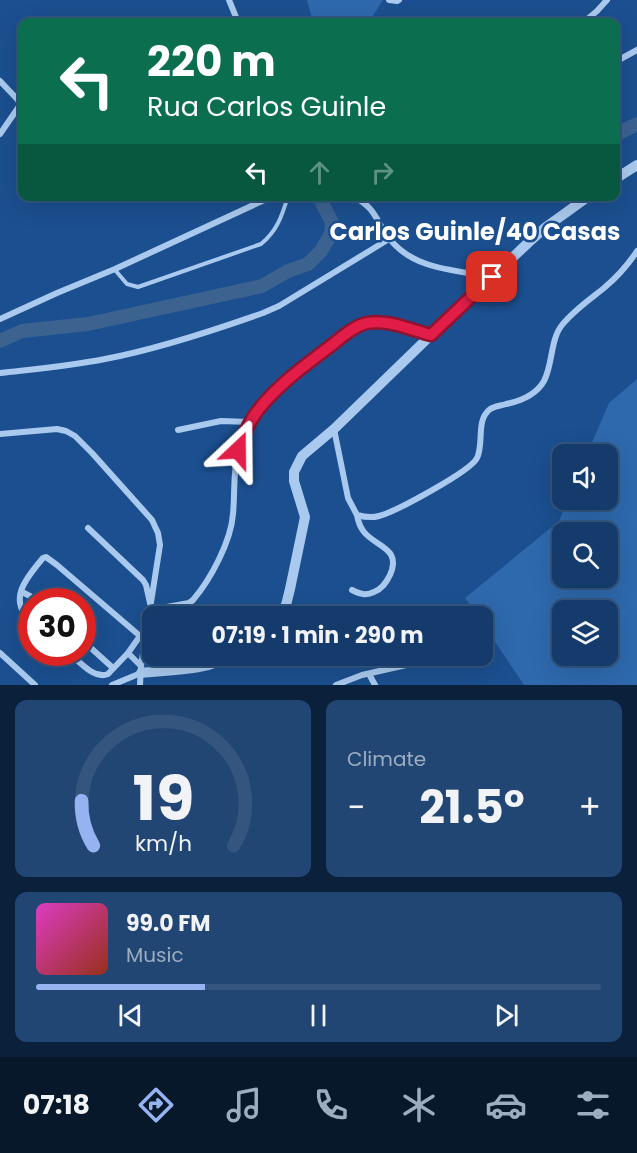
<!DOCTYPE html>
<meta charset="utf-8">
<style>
:root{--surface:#143b6b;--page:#214673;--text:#f1f3f6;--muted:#9dadc1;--line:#33557e;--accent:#95b2f1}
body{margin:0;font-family:Poppins,sans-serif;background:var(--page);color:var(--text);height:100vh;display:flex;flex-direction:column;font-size:22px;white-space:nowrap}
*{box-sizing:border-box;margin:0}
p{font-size:20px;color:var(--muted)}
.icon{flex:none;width:33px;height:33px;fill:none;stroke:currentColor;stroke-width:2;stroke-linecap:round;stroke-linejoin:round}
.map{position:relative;height:685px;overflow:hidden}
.panel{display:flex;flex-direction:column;gap:15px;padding:15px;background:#0b203b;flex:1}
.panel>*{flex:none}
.hud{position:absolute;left:18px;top:18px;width:602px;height:183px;border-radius:12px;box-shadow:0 6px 24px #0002,0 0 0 2px var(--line);background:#0b6e4f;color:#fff;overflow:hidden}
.buttons{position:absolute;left:552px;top:444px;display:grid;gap:12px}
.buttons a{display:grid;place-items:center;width:66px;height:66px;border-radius:12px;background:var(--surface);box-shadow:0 6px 24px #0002,0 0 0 2px var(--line);font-size:30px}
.speed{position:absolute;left:18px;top:588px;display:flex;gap:12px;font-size:30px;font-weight:700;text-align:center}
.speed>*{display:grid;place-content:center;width:78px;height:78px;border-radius:50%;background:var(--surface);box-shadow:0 6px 24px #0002,0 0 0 2px var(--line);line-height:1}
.speed .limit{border:9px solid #d22;background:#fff;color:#111}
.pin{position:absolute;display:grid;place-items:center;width:51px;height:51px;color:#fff;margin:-26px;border-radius:12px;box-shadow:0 3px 9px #0006}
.me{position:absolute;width:66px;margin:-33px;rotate:23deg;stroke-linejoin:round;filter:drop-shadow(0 0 4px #0008)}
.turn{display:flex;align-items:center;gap:21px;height:126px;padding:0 30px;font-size:27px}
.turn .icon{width:78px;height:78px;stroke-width:2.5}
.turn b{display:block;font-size:42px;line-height:51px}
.lanes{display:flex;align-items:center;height:57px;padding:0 30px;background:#0003;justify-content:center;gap:30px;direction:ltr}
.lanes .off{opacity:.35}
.big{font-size:45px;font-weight:700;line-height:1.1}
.panel .widget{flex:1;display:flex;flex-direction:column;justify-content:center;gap:9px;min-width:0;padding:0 21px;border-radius:12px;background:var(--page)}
.panel .dial{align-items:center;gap:0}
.dial svg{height:156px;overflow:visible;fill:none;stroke:var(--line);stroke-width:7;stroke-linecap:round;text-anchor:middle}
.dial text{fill:var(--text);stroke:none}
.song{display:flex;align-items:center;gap:18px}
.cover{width:72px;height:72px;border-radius:9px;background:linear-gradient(135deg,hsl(310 70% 55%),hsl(10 70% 35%))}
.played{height:6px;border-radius:3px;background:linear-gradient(90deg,var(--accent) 30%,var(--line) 30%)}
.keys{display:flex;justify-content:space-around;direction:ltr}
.heat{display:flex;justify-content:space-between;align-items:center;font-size:33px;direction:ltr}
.panel .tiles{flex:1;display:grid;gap:15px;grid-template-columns:1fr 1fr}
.widget:last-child{grid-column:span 2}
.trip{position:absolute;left:142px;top:606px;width:351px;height:60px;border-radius:12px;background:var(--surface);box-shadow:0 6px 24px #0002,0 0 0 2px var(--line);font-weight:700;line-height:60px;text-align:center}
.tab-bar{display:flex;height:96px;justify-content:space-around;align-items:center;background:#08182b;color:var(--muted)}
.tab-bar .icon{width:42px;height:42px}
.tab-bar .selected{color:var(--accent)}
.tab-bar b{font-size:27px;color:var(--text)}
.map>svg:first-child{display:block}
</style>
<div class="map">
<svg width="637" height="685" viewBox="0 0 637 685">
<rect width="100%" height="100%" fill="#1b4f8f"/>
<g fill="#2e69ad" fill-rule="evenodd">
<polygon points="307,0 383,0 369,22 313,22"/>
<path d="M 637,379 L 637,685 L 524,685 L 483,624 L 483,616 L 478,616 L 465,598 L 559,521 L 568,500 L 608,500 L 608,454 L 587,454 L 609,403 ZM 562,532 L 608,532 L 608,578 L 562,578 ZM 562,610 L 608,610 L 608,656 L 562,656 Z"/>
</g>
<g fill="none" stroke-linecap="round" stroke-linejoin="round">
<g stroke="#3c6290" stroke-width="14">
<polyline points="615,135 637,124"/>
<polyline points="0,341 22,331 88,324 262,286 288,271 308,264 321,251 331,234 332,222 322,203 321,196"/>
</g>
<path stroke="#a9c9ee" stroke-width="4" d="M 115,270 L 127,284 L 138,287 L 261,244 C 277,231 282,216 288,196"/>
<g stroke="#a9c9ee" stroke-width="6">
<polyline points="229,0 238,22"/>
<polyline points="389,0 397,1 399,0"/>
<polyline points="584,22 597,11 607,0"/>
<polyline points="615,62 637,50"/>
<polyline points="0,81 18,100 20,105 0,134"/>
<path d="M 353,196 C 377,209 375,220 389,238 C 413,270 456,270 492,277"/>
<polyline points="0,319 57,293 115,269 273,196"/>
<path d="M 0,373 C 35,369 70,366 105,359 C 158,349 212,331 263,313 L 279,306 L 389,239"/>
<path d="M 334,429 L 348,498 L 357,515 C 364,517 372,518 379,516 C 395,512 471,471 477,458 C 484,444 476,421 489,410 C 494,406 500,406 506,404 C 521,401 536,395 544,381 C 553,364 550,340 562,325 C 574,310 589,300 604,288 C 617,277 628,265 637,251"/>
<polyline points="178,430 221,421 250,422"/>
<polyline points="0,434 57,429 66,431 75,436 92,453 152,520 158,533 160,545 141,666 140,685"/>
<polyline points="88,528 143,580 146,585 150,603"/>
<path d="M 352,590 C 360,594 366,596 374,592 C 382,589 386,583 390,575 C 402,548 376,547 364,532 C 360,527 358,521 357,515"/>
<polyline points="22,592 32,597 39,602"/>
<path d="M 150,610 L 189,603 L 193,600 C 211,579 231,541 233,514 C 235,493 233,471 238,451 C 242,436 249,422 258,410 C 273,391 347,327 368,323 C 389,320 411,330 431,335"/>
<path d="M 32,622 C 6,600 27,577 43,558 L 46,557 L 57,565 L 140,636 L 128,653 L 108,674 C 94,680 79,661 68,652"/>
<polyline points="82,640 113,668"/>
<polyline points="0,653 35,685"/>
<polyline points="128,653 141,666"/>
<polyline points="479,656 486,657"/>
<polyline points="369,674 375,685"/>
<polyline points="112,685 141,673"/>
<polyline points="336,685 362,675 446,656"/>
</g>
<g stroke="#a9c9ee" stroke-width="10">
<polyline points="615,179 637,165"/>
<polyline points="279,616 286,605 290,589 305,517 294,481 294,472 302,456 334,429 431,335 529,242 546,227 589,196"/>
<path d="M 141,673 C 165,670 209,671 228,656"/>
</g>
</g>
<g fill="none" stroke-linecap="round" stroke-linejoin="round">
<g stroke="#92132f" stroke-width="15">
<path id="route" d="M 238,450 C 243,436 249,421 259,409 C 278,385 304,366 328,348 C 340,339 353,326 367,323 C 388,319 411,330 431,335 L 492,277"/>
</g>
<use href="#route" stroke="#e11d48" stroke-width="10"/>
</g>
<g text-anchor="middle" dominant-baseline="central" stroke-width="5" stroke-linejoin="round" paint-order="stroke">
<g font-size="24" font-weight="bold" fill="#fff" stroke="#1b4f8f">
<text x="475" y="231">Carlos Guinle/40 Casas</text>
</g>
</g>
</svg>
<div class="buttons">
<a><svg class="icon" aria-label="sound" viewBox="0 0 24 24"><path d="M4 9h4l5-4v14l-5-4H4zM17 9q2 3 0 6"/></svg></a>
<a><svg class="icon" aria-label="search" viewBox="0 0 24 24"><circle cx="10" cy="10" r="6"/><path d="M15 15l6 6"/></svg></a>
<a><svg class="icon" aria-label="layers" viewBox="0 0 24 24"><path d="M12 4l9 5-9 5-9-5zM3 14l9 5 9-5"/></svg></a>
</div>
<div class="speed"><div class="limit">30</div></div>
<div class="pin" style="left:492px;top:277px;background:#d93025"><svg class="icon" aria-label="arrive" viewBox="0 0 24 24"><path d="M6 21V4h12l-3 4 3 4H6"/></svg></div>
<svg class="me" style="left:238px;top:450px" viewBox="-20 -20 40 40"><path d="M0-17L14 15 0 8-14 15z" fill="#e11d48" stroke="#fff" stroke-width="4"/></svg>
<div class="trip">07:19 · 1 min · 290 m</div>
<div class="hud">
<div class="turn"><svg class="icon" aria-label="left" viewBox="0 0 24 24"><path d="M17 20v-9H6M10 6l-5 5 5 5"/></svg><div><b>220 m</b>Rua Carlos Guinle</div></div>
<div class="lanes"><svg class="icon" aria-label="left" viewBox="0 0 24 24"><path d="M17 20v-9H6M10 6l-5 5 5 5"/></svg><svg class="icon off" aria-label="ahead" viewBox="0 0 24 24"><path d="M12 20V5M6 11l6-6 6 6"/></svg><svg class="icon off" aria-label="right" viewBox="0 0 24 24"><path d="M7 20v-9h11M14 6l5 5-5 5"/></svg></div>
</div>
</div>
<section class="panel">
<div class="tiles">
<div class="widget dial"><svg viewBox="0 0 100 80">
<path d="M14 69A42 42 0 1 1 86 69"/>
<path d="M14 69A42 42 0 0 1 8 46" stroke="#95b2f1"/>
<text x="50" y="56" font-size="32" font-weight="700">19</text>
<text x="50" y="72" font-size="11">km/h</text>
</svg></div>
<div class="widget"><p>Climate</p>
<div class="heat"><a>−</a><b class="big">21.5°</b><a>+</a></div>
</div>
<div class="widget">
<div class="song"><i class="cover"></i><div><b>99.0 FM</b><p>Music</p></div></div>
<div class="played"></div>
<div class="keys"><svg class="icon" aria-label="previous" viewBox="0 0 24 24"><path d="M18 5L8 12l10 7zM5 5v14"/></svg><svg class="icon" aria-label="pause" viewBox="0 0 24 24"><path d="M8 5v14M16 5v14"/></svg><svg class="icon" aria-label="next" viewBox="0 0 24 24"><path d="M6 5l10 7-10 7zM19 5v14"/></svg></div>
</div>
</div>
</section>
<nav class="tab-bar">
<b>07:18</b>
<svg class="icon selected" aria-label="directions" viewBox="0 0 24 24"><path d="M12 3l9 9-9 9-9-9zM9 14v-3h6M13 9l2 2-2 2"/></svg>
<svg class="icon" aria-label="music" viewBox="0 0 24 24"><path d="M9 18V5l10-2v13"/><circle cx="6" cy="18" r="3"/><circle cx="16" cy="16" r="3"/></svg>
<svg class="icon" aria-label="phone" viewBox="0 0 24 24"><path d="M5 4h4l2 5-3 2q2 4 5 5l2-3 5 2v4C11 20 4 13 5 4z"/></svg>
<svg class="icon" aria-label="climate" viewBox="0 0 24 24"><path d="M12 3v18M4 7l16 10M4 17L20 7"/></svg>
<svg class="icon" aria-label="car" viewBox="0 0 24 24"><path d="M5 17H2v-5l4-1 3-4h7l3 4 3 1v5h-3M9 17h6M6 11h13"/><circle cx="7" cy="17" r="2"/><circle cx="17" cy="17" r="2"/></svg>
<svg class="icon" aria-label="filters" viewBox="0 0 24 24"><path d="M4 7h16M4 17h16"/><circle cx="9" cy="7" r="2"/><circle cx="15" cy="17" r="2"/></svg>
</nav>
